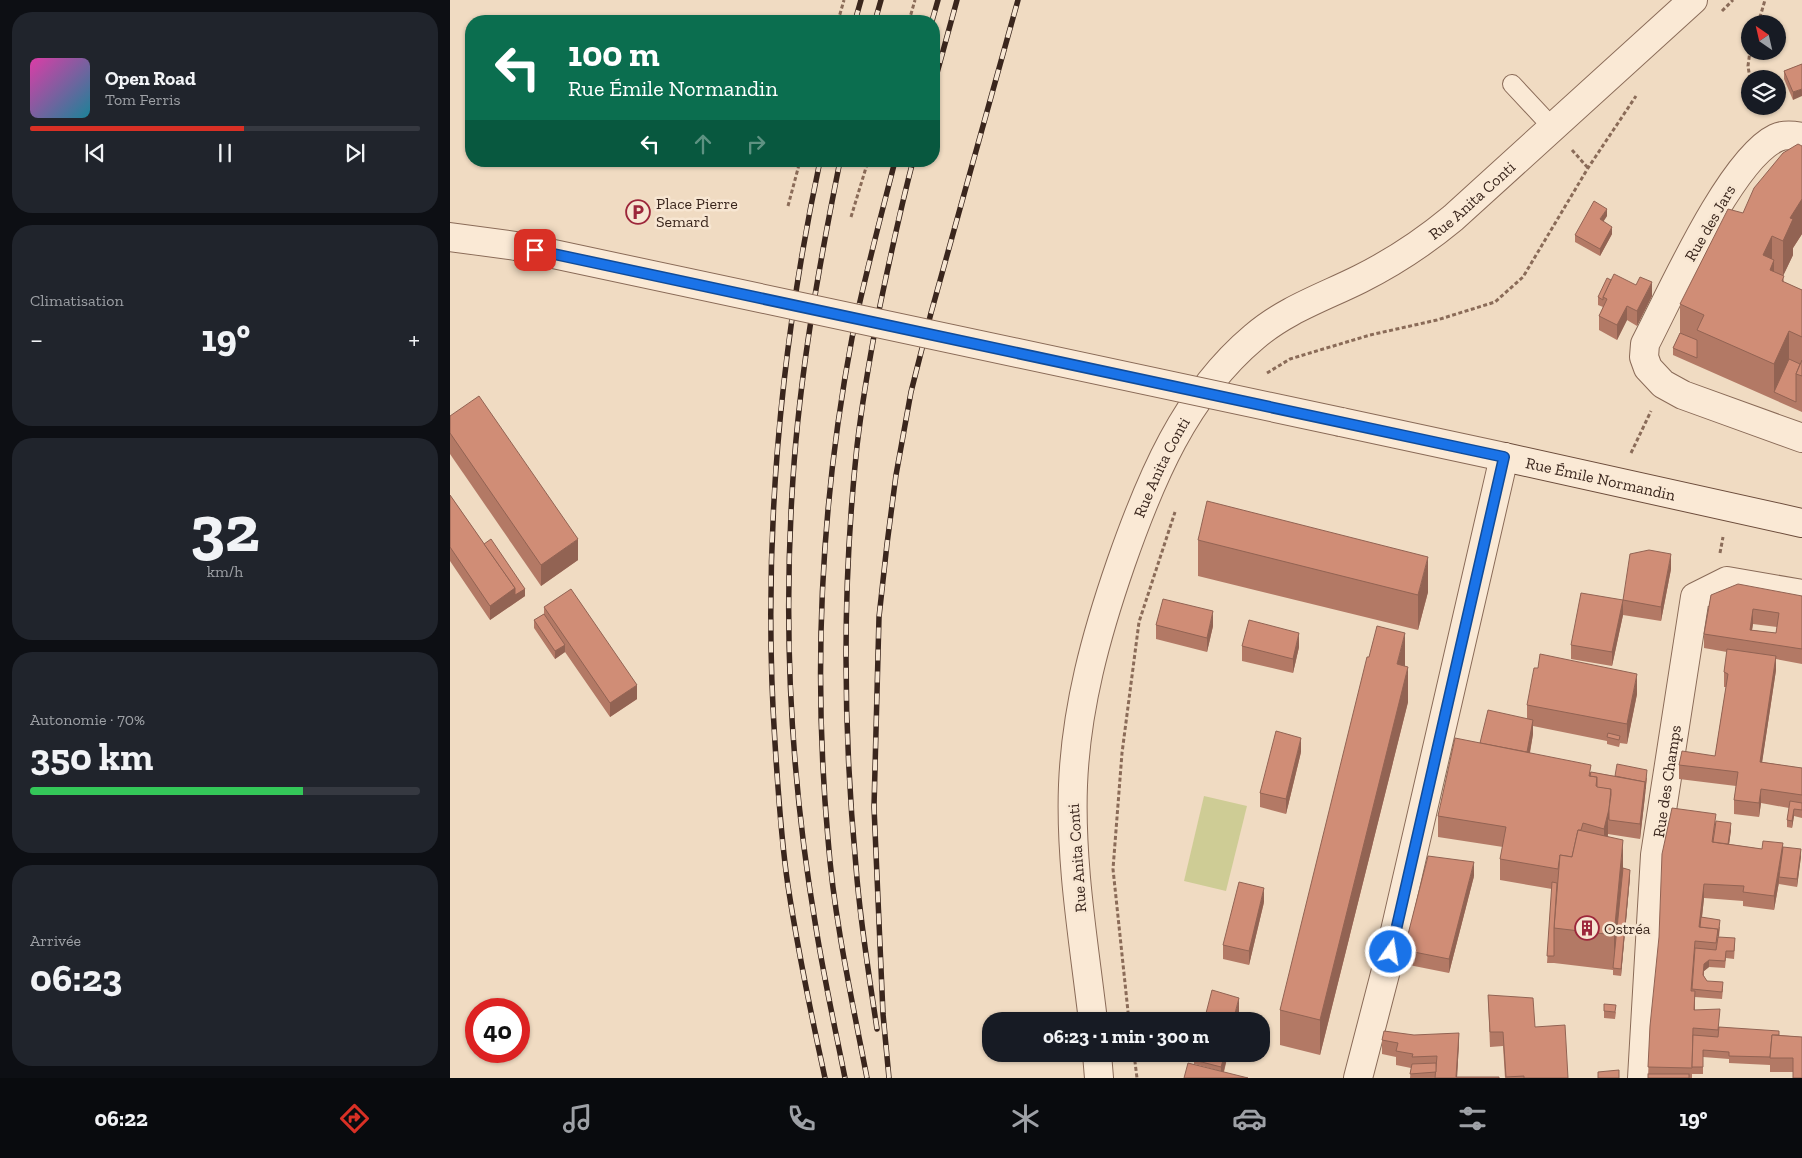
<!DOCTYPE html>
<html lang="fr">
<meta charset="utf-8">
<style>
:root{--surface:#171b24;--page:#20242c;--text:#f1f3f6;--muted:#9ea1a6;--line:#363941;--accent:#d93025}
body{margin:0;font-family:"Zilla Slab",serif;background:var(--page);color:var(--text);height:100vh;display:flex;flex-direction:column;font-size:19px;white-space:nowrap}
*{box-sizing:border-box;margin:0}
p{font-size:16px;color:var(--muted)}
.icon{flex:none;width:28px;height:28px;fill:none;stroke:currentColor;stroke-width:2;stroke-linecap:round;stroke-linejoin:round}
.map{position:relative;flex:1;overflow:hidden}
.drawer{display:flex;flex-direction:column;gap:12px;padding:12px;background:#0d0f14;width:450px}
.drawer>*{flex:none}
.banner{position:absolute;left:15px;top:15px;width:475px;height:152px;border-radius:20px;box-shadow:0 1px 4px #0004;background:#0b6e4f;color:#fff;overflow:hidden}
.needle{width:32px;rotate:326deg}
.controls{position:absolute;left:1291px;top:15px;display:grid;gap:10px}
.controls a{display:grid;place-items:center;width:45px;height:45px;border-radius:50%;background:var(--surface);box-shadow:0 1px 4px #0004;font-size:25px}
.speed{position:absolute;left:15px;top:998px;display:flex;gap:10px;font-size:25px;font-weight:700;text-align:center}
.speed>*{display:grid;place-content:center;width:65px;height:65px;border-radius:50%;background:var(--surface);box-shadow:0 1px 4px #0004;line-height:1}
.speed .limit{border:8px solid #d22;background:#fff;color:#111}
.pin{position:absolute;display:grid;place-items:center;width:42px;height:42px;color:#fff;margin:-21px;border-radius:10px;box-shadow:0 2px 8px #0006}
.me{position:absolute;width:55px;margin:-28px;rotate:13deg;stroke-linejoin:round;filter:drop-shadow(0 0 4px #0008)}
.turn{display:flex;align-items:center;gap:18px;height:105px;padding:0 20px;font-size:22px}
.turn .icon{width:65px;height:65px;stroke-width:2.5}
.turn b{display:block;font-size:35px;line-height:42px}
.lanes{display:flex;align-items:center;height:48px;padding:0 20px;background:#0003;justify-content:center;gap:25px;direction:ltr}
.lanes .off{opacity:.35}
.big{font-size:38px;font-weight:800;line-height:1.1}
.drawer .tile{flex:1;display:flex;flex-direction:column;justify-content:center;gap:8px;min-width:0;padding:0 18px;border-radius:20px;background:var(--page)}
.drawer .dial{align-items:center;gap:0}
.dial b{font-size:65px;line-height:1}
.song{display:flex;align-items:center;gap:15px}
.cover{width:60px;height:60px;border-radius:8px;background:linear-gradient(135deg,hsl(320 70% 55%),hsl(190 70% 35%))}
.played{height:5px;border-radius:2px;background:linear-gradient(90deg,var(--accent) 55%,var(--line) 55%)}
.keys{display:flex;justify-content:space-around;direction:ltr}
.heat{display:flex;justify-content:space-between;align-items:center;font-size:28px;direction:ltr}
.charge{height:8px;border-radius:4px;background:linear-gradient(90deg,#34c759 70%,var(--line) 0)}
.trip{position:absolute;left:532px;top:1012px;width:288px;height:50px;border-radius:20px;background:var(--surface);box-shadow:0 1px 4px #0004;font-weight:800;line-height:50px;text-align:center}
.menu{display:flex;height:80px;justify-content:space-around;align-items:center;background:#090b0e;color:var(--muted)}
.menu .icon{width:35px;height:35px}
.menu .current{color:var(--accent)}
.menu b{font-size:22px;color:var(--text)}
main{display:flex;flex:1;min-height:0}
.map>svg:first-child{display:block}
</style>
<main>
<section class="drawer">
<div class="tile">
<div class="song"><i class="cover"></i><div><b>Open Road</b><p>Tom Ferris</p></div></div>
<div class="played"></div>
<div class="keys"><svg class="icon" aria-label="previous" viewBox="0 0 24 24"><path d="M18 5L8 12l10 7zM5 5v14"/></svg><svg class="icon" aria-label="pause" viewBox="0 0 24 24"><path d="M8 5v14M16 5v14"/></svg><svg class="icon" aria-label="next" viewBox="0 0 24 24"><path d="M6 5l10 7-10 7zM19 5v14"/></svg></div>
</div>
<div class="tile"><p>Climatisation</p>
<div class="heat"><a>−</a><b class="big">19°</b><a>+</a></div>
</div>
<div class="tile dial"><b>32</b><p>km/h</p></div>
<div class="tile"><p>Autonomie · 70%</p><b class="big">350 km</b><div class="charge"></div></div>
<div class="tile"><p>Arrivée</p><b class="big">06:23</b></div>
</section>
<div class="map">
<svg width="1352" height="1078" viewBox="0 0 1352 1078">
<rect width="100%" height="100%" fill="#f0dbc2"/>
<polygon fill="#cecc95" points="754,796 797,806 776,891 734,881"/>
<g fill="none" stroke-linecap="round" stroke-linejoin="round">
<g stroke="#8a6b58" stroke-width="20">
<polyline id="service" points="1062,84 1103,128"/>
</g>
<g stroke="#8a6b58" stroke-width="30">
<g id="minor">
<path d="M 1352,137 C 1343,135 1334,134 1326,138 C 1280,160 1220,296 1195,344 L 1194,357 L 1198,368 L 1213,384 L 1233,395 L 1352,438"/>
<polyline points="0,237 66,246"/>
<polyline points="891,422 1054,457"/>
<path id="s1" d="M 643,1021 C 634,943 620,864 623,785 C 626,708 646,635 671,563 C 700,480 735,395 804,337 C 835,310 874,297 910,279 C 944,262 974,242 1003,218 L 1243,0"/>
<polyline points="647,1054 649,1078"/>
<path id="s2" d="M 1192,1078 L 1205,855 L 1245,597 L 1277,581 L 1352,594"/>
</g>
</g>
<g stroke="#8a6b58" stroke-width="30">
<polyline id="tertiary" points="908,1078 936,970 1054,457"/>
</g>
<g stroke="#6c4c3b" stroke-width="30">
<g id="secondary">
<path id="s3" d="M 1054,457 L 1352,523"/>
</g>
</g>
<g stroke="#8a6b58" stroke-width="3" stroke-dasharray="4 2.5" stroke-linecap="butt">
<polyline points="1272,11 1283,0"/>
<polyline points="388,21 394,0"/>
<polyline points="459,21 465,0"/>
<polyline points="1308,24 1315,0"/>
<polyline points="1300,79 1298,66 1300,51"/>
<polyline points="1307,106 1309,113"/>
<polyline points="1122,150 1138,168"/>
<polyline points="338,206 350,161"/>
<polyline points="401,217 418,161"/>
<polyline points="817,373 840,359 920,335 987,320 1045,302 1073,277 1138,168 1186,96"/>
<polyline points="1181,453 1201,411"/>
<polyline points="1270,553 1273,537"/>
<polyline points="679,1021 663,869 672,753 689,622 725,512"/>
<polyline points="684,1054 687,1078"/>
</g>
<use href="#service" stroke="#fae9d5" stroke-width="18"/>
<use href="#minor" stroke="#fae9d5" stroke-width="28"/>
<use href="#tertiary" stroke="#fae9d5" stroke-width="28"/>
<use href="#secondary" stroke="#fae9d5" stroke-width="28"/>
<g stroke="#3a261d" stroke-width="5.5">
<g id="rail">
<polyline points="405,21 411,0"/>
<polyline points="425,21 431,0"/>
<polyline points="482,21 488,0"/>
<polyline points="484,84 507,0"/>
<path d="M 370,161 C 329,354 312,546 325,743 C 328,791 331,839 338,886 C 348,951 361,1014 375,1078"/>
<path d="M 390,161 C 369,266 350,371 343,478 C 333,626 341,781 366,928 C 374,978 385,1028 395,1078"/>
<path d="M 427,1029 C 419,975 410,921 406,867 C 393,727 392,586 407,446 C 412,404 419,362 427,320 C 438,267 449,214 463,161"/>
<path d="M 417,1078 C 402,1000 384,919 378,839 C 363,672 371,502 402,338 C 414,279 430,220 445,161"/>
<polyline points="439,1078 433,1014 424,807 429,617 437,544 446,475 461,392 481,313 568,0"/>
</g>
</g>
<use href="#rail" stroke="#f7e6d2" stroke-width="4" stroke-dasharray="11" stroke-linecap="butt"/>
<g stroke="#8a6b58" stroke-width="30" stroke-linecap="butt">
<polyline id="minor-bridge" points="66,246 891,422"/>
</g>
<use href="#minor-bridge" stroke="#fae9d5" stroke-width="28"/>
</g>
<g fill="#b37965" fill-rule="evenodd">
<polygon points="1352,64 1343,100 1334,79 1334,71"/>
<polygon points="1352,146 1352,234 1343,248 1343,255 1333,276 1334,282 1352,290 1352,412 1223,355 1223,348 1230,333 1230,304 1293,213"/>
<polygon points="1157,216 1153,221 1162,234 1150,256 1125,242 1125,235"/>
<polygon points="1202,296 1187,326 1177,320 1167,340 1149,330 1149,316 1153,307 1148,305 1148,297"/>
<polygon points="0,416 128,560 91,586 0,454"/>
<polygon points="0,495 34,544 75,596 40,620 0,561"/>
<polygon points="748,540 978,592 968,630 748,576"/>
<polygon points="1221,569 1211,621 1173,615 1162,666 1121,659 1121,645 1173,600"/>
<path d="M 1261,595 L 1352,596 L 1352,664 L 1326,659 L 1326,670 L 1312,762 L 1352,768 L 1352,818 L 1344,816 L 1342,828 L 1337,827 L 1337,820 L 1339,808 L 1311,803 L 1309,817 L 1284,814 L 1284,800 L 1286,786 L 1229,779 L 1229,765 L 1265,756 L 1276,687 L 1274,687 L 1274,672 L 1277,652 L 1254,648 L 1254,634 ZM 1303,624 L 1327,627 L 1326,633 L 1302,630 Z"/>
<polygon points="94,607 187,699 160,717 115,652 105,659 84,628 84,620 94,614"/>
<polygon points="706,625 763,626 757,652 706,639"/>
<polygon points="792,646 849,647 843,673 792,661"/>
<polygon points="955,666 958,702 870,1055 830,1045 830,1010"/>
<polygon points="1187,694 1177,744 1170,743 1169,747 1157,744 1157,741 1083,726 1083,734 1080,753 1141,772 1165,776 1197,778 1190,839 1158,834 1158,836 1173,868 1180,877 1171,976 1163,975 1163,970 1104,963 1097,963 1102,889 1050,880 1050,859 1053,847 988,837 988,816 1030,743 1077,718 1077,705"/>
<polygon points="851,752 836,814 810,807 810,793"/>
<polygon points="1266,821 1281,830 1279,844 1312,849 1333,847 1351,856 1347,887 1329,884 1329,882 1324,910 1293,906 1293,901 1254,898 1252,917 1270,927 1269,937 1285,945 1284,959 1276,958 1275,968 1259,967 1254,971 1254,976 1257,981 1273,989 1272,999 1245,997 1245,1010 1269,1027 1329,1035 1352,1037 1343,1072 1320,1072 1320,1065 1279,1063 1279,1059 1253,1057 1253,1074 1242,1074 1242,1071 1242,1078 1198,1078 1200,1026"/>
<polygon points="1024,876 999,973 954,964 954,950"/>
<polygon points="814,902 799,965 773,959 773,945"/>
<polygon points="1038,995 1085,1027 1118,1078 1055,1078 1053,1046 1040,1047"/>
<polygon points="1154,1011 1166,1012 1165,1019 1154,1018"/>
<polygon points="964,1035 1009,1042 1007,1077 1049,1078 960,1078 961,1068 946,1065 946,1057 932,1054 932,1040"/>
<polygon points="746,1054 778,1054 774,1072 744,1064 744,1060"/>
</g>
<g fill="#926353">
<polygon points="1352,89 1352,96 1343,100 1343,92"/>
<polygon points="1352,199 1352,234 1343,248 1343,255 1333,276 1333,241 1340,218"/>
<polygon points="1157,209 1157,216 1150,227 1150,219"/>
<polygon points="1162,227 1162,234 1150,256 1150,249"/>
<polygon points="1322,236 1322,265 1324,260 1324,295 1313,255"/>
<polygon points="1202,282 1202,296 1187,326 1187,311"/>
<polygon points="1177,306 1177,320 1167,340 1167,325"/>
<polygon points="1339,331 1339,367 1324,392 1324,364"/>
<polygon points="128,539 128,560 91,586 91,565"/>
<polygon points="1221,554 1221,569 1211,621 1211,607"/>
<polygon points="978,557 978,592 968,630 968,595"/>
<polygon points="65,588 75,589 75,596 40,620 40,606"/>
<polygon points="1173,600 1173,615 1162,666 1162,652"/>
<polygon points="1303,609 1303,624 1300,641 1300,630"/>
<polygon points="763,611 763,626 757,652 757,638"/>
<polygon points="849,633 849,647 843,673 843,659"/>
<polygon points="955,633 955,668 947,664"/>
<polygon points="115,645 115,652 105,659 105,651"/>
<polygon points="1326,656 1326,670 1310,776 1310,762"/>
<polygon points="958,667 958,702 870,1055 870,1020"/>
<polygon points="1187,674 1187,694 1177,744 1177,724"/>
<polygon points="187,685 187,699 160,717 160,703"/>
<polygon points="1083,720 1083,734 1076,773 1076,758"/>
<polygon points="851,738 851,752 836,814 836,799"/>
<polygon points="1197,770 1195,796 1190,839 1190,824"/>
<polygon points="1311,789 1311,803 1309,817 1309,803"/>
<polygon points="1159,809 1160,820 1158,819 1158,834 1149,870 1154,842 1154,829"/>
<polygon points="1344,809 1344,816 1342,828 1342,821"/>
<polygon points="1281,823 1281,830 1277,859 1277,852"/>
<polygon points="1173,840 1173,875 1164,970 1164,935"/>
<polygon points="1333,843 1333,857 1329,877 1329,882 1324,910 1324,896"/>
<polygon points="1351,849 1351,856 1347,887 1347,879"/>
<polygon points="1024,862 1024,876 999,973 999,959"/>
<polygon points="1180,870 1180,877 1171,976 1171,969"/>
<polygon points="1254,884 1254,898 1250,934 1249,927"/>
<polygon points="814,888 814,902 799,965 799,951"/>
<polygon points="1259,960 1259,967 1254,971 1253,982 1254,964"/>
<polygon points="1245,991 1245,1005 1244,1024 1244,1010"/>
<polygon points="789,998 789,1012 786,1021 783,1021"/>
<polygon points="1009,1033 1009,1042 1007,1078 1006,1078"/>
<polygon points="775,1054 778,1054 772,1078 771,1078 771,1067"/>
</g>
<g fill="#d08d76" stroke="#926353" fill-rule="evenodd">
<polygon points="1352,64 1352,89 1343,92 1334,71"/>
<polygon points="1348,144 1352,146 1352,199 1340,218 1343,219 1333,241 1322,236 1313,255 1324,260 1320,270 1334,276 1332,281 1352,290 1352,337 1339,331 1324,364 1247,330 1254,315 1230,304 1278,209 1293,213 1304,188 1333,153"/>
<polygon points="1144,201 1157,209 1150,219 1162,227 1150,249 1125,235"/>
<polygon points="1164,274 1186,285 1190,277 1202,282 1187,311 1177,306 1167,325 1149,316 1157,299 1153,297"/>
<polygon points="1157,278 1161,280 1153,297 1153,300 1148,297"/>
<polygon points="1230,333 1247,340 1247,358 1223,348"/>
<polygon points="1339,359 1350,364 1346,374 1346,402 1324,392"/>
<polygon points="1352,360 1352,376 1346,374"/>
<polygon points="29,396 128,539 91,565 0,433 0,416"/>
<polygon points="0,495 65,588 40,606 0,547"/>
<polygon points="757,501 978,557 968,595 748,540"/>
<polygon points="41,539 75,589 65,595 65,588 34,544"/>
<polygon points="1199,550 1221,554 1211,607 1173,600 1180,554"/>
<path d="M 1288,584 L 1352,596 L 1352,649 L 1254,634 L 1261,595 ZM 1303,609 L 1329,613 L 1326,633 L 1300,630 Z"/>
<polygon points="121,589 187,685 160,703 94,607"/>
<polygon points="1131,593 1173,600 1162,652 1121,645"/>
<polygon points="713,599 763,611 757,638 706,625"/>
<polygon points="94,614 115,645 105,651 84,620"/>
<polygon points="799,620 849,633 843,659 792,646"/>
<polygon points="927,626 955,633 947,664 958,667 870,1020 830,1010 917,657 919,657"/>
<polygon points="1277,649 1326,656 1310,762 1352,768 1352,795 1311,789 1309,803 1284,800 1288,772 1229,765 1232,751 1265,756 1278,674 1274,672"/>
<polygon points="1090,654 1187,674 1177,724 1077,705 1084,668 1088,668"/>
<polygon points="1038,710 1083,720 1077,752 1030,743"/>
<polygon points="826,731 851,738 836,799 810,793"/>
<polygon points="1158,733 1170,736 1169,740 1157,737"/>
<polygon points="1005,738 1141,765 1139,776 1147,777 1146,786 1161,789 1159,809 1154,829 1133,823 1131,830 1128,830 1122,857 1110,855 1108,869 1050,859 1056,827 988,816"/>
<polygon points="1167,764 1197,770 1195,789 1195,782 1165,776"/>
<polygon points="1141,772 1195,782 1190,824 1159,820 1159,809 1161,795 1161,789 1147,787 1147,777 1140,776"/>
<polygon points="1340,801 1352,803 1352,810 1344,809 1342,821 1337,820"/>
<polygon points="1222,808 1266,814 1262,842 1312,849 1313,841 1333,843 1324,896 1293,892 1294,886 1254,884 1249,927 1268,929 1266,943 1245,941 1241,991 1245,991 1244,1010 1270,1009 1268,1030 1243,1028 1242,1068 1198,1067 1200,1026 1209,937 1212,854"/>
<polygon points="1266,821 1281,823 1278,844 1263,842"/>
<polygon points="1128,830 1173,840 1164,935 1104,928 1110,855 1122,857"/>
<polygon points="1333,847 1351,849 1347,879 1329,877"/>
<polygon points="978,856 1024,862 999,959 954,950"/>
<polygon points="1173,868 1180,870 1171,969 1163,968"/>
<polygon points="789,882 814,888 799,951 773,945"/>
<polygon points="1102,882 1107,883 1104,928 1104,956 1097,956"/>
<polygon points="1251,917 1270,920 1268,936 1268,929 1250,927"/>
<polygon points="1268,937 1285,938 1284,951 1276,951 1275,961 1259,960 1254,964 1253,975 1257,981 1273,982 1272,992 1242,989 1245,948 1266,950"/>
<polygon points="762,990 789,998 783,1021 754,1021"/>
<polygon points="1038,995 1083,998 1085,1027 1115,1025 1118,1078 1074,1078 1074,1076 1056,1077 1053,1032 1040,1032"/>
<polygon points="1154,1004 1166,1005 1165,1012 1154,1011"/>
<polygon points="1269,1027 1329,1031 1329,1035 1322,1035 1320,1057 1279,1056 1279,1052 1253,1050 1253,1067 1242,1067 1243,1035 1268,1037"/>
<polygon points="934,1031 964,1035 1009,1033 1006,1077 1049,1077 1049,1078 985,1078 987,1056 962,1057 963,1054 946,1051 948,1043 932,1040"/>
<polygon points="1322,1035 1352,1037 1352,1078 1343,1078 1343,1058 1320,1058"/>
<polygon points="746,1054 775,1054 771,1067 744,1060"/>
<polygon points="738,1063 798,1078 734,1078"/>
<polygon points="986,1063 986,1072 960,1074 962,1064"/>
<polygon points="1169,1070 1169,1078 1148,1078 1148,1072"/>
<rect x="1198" y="1074" width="41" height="4"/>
</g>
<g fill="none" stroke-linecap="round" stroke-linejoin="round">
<g stroke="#114b97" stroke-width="12">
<polyline id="route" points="85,250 1054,457 941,952"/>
</g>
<use href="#route" stroke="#1a73e8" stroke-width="9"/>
</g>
<defs>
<g id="parking-ring" transform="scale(1.25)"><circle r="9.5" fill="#f7e6d2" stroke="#9c263a" stroke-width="1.5"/><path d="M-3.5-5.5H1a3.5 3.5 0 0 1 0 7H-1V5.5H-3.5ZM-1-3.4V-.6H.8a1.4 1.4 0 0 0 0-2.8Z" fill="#9c263a"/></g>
<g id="building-ring" transform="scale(1.25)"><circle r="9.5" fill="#f7e6d2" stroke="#9c263a" stroke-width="1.5"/><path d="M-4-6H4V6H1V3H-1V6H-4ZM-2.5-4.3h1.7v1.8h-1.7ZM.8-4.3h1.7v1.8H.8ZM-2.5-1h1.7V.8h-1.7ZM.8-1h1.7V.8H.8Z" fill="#9c263a"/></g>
</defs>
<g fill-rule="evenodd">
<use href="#parking-ring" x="188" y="212"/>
<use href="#building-ring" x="1137" y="928"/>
</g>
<g text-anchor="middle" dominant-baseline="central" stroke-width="5" stroke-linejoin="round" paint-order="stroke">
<g font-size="16" fill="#3a261d" stroke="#f7e6d2">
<text stroke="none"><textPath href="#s1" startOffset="989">Rue Anita Conti</textPath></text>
<text transform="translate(1260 223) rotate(-60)">Rue des Jars</text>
<text stroke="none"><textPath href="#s1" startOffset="569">Rue Anita Conti</textPath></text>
<text stroke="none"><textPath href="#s3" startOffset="99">Rue Émile Normandin</textPath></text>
<text stroke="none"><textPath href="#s2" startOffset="298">Rue des Champs</textPath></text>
<text transform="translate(627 858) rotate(-94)">Rue Anita Conti</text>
</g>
<g font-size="16" fill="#3a261d" stroke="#f7e6d2" text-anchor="start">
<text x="206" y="203">Place Pierre<tspan x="206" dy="18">Semard</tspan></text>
<text x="1154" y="928">Ostréa</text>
</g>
</g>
</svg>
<div class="controls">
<a><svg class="needle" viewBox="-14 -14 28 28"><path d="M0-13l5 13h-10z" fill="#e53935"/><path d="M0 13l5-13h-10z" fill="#9ea1a6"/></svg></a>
<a><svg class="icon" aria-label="layers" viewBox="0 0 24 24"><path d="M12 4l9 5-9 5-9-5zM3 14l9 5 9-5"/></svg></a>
</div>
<div class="speed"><div class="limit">40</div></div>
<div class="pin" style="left:85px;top:250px;background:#d93025"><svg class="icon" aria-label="arrive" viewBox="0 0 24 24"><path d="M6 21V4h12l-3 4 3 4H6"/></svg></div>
<svg class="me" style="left:941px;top:952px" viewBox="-20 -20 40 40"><circle r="17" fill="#1a73e8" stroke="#fff" stroke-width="3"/><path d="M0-11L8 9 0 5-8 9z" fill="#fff"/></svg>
<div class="trip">06:23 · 1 min · 300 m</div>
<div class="banner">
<div class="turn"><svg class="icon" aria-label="left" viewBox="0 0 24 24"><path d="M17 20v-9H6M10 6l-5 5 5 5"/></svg><div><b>100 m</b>Rue Émile Normandin</div></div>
<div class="lanes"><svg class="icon" aria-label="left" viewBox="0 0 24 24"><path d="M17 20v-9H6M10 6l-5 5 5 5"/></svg><svg class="icon off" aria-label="ahead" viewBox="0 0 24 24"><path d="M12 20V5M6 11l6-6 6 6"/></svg><svg class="icon off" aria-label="right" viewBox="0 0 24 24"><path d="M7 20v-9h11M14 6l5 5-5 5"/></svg></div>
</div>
</div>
</main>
<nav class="menu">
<b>06:22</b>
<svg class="icon current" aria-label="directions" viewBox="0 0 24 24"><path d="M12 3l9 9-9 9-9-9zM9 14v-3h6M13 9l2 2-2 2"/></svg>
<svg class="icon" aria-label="music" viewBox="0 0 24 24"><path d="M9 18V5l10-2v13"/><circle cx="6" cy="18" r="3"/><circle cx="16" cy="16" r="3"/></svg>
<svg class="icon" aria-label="phone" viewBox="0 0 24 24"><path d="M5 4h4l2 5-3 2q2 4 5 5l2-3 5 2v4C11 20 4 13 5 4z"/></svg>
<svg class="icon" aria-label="climate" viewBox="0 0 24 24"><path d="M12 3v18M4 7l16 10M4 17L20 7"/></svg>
<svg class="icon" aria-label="car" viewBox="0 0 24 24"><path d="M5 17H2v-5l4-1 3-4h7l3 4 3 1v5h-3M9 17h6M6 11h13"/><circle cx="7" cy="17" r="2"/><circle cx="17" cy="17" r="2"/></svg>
<svg class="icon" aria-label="filters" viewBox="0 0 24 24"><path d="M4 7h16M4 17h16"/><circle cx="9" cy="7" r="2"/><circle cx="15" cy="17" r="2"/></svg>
<b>19°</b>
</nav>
